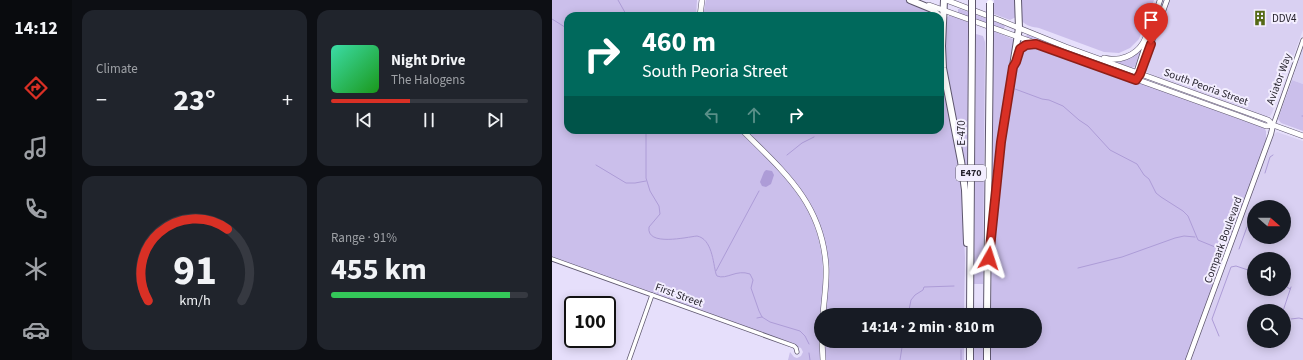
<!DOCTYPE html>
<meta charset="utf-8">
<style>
:root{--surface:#171b24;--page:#20242c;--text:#f1f3f6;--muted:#9ea1a6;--line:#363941;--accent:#d93025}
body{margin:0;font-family:"Source Sans 3",sans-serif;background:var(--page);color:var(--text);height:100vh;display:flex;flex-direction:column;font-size:15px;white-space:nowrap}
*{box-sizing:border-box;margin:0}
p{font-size:13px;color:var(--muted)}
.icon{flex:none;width:22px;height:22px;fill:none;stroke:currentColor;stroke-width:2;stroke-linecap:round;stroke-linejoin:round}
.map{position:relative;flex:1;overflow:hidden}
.side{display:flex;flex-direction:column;gap:10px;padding:10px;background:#0d0f14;width:480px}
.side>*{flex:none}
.top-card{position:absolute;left:12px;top:12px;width:380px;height:122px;border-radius:12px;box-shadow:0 2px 10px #0003;background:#00695c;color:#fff;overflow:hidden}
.needle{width:26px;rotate:110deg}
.tools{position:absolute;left:695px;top:200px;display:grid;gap:8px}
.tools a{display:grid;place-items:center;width:44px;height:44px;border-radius:50%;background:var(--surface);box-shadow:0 2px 10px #0003;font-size:20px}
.speed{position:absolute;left:12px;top:296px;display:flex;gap:8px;font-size:20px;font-weight:700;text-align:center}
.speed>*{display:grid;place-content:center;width:52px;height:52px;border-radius:50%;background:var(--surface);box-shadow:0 2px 10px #0003;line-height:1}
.speed .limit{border:2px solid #111;border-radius:6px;background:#fff;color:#111}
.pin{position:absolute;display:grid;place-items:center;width:34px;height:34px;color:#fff;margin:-41px -17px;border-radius:50% 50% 50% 0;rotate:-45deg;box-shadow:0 0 4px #0007}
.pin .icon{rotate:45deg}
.me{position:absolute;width:44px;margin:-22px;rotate:6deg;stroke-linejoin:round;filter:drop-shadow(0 0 3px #0008)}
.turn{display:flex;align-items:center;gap:14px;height:84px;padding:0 12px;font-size:18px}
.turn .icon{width:52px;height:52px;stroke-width:2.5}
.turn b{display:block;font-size:28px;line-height:34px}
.lanes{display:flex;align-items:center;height:38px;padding:0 12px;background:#0003;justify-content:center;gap:20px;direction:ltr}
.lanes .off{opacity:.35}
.big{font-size:30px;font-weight:700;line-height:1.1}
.side .tile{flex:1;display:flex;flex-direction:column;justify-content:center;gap:6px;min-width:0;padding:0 14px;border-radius:12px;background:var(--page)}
.side .dial{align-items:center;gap:0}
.dial svg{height:104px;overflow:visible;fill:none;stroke:var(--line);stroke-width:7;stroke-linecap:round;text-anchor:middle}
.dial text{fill:var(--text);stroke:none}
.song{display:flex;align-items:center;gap:12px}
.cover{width:48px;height:48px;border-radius:6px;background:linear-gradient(135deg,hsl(160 70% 55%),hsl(120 70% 35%))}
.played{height:4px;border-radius:2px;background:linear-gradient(90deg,var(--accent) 40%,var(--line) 40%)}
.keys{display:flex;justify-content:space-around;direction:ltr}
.heat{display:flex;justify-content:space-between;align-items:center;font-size:22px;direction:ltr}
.charge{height:6px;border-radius:3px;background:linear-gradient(90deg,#34c759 91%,var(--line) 0)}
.side .tiles{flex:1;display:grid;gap:10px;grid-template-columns:repeat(2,1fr)}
.trip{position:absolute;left:262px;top:308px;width:228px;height:40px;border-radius:20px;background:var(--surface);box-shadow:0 2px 10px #0003;font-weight:700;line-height:40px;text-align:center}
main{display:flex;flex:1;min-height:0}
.dock{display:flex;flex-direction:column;width:72px;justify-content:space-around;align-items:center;background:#090b0e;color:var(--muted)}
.dock .icon{width:28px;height:28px}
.dock .active{color:var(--accent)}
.dock b{font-size:18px;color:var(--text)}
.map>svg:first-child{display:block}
</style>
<main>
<nav class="dock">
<b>14:12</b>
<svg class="icon active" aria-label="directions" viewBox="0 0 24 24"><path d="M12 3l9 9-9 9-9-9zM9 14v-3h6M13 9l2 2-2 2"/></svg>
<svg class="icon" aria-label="music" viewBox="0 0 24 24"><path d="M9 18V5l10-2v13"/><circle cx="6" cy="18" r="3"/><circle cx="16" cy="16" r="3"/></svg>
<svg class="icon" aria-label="phone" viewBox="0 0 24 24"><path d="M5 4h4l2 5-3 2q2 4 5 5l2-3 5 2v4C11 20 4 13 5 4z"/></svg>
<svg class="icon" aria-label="climate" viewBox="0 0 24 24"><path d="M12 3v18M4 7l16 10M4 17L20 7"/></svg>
<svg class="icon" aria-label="car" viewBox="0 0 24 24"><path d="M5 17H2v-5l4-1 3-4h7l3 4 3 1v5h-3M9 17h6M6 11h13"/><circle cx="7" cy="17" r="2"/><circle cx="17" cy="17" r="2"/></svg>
</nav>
<section class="side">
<div class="tiles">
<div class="tile"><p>Climate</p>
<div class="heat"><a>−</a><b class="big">23°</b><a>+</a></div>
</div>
<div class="tile">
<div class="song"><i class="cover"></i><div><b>Night Drive</b><p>The Halogens</p></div></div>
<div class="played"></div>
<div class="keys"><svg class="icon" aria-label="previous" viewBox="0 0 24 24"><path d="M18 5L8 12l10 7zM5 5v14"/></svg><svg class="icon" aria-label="pause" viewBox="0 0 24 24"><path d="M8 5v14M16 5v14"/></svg><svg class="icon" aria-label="next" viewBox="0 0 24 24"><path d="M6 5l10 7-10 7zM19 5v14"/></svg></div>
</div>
<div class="tile dial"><svg viewBox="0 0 100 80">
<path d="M14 69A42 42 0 1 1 86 69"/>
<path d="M14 69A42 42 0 0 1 75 14" stroke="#d93025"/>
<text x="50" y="56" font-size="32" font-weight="700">91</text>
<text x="50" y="72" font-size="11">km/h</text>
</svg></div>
<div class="tile"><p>Range · 91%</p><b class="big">455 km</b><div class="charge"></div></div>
</div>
</section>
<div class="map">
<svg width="751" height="360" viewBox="0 0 751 360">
<rect width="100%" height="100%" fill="#e6dffb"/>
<g fill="#d9d0f2" fill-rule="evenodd">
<polygon points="617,0 751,0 751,30 738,65 735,68 732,75 732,80 720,113 718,116 715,116 714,117 598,76 599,74 593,71 592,70"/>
<polygon points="751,48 751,84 740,80"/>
<path d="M 725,132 L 751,141 L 751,360 L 639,360 L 721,135 ZM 702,207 L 732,207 L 732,237 L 702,237 ZM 702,259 L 732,259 L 732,289 L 702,289 ZM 702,311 L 732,311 L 732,341 L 702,341 Z"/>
</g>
<g fill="#cbbfeb">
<path d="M 0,0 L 145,0 L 144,16 L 16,16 L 16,130 L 187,130 C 232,176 272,208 271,278 C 271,306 266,332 268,360 L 236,360 L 238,352 L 242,357 L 245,358 L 249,356 L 251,352 L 249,348 L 0,257 Z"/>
<polygon points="154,0 356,0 378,9 385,16 151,16"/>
<polygon points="442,0 464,0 464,17 458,20 442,14"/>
<path d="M 469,0 L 602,0 L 587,39 L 578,48 L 567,53 L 552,52 L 487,28 C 481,27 474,26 470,21 Z"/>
<polygon points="406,9 408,9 452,25 453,27 451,29 406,13"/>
<polygon points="398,15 416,22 415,185 394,68 393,50 394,18"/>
<polygon points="441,31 463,40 440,203 440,184"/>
<polygon points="424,34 431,36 433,42 431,284 422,284"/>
<polygon points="475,34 566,68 566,69 474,38"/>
<polygon points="480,46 556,71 712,128 714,131 714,141 634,360 439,360 439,341 483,341 483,315 439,315 440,253 452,145 467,55 470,49"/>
<path d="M 591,47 C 588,54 587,66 580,68 L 560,61 Z"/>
<path d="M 388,67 L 406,156 L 410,186 L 413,258 L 412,315 L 273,315 L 276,281 L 267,224 C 252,185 222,159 193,130 L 388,130 Z"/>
<polygon points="740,80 751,84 751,131 729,123 726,119"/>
<polygon points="272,341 412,341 412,360 274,360"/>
<polygon points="422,341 431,341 431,360 421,360"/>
</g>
<polygon fill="#ad9cd7" points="214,170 220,171 222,175 219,184 214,187 210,186 208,182 212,172"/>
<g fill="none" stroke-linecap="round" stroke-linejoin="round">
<g stroke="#ad9cd7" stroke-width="1">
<polyline points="66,0 75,16"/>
<polyline points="0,19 16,29"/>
<polyline points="463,89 490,99 497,100 511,106 527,120 536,126 558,150 585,164 592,175 597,179 604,193 609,197 631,211 636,216 646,240 668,249"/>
<polyline points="750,116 751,116"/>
<path d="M 94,130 L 94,178 L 98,191 L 107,206 L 108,214 L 97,227 C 94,247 135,237 145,236 C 160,239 161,262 164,274 L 165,276 C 175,280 184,269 198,274 L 201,280 L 199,288 L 207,311 L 210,317 L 218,322 L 248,331 L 253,336 L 257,344"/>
<polyline points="235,155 250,143 262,137"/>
<polyline points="44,165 74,183 83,183 94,181"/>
<polyline points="713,173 718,157 721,155"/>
<polyline points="687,249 695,227"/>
<polyline points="526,268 570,257 623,238 632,236 643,237"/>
<polyline points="164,271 207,191"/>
<polyline points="732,285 738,289"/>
<polyline points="731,311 739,287"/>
<polyline points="356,315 359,300 363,295 371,290 372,287 402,286"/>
<polyline points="205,318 210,317"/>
<polyline points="739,319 747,318 751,319"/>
<polyline points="667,336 660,319 679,267 684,266 702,272"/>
<polyline points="257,353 258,360"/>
<polyline points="348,360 351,341"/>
<polyline points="409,360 409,350"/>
</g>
<g stroke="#5e576e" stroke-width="5">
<g id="minor">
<polyline points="721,125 751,40"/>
<polyline points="0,259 242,346 244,348 245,352"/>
<polyline points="77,360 100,295"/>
</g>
</g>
<g stroke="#5e576e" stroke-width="6">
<g id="tertiary">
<polyline points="584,74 608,0"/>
<polyline points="584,80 588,74 615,0"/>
<polyline points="636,360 719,134 721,125"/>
</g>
</g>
<g stroke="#5e576e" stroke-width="6">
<g id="secondary">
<polyline points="394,0 447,20 514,47 716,120 721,125 751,136"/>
<polyline points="377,5 687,116 714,126 721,125"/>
<polyline points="148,16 150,0"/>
<path d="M 552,58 C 567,62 583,56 591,43 C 594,38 595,33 598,28"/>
<path d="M 190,130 C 231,171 270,203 274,266 C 275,283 272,299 271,315"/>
<polyline points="270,341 271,360"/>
</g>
</g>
<g stroke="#5e576e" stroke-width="8">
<g id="motorway">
<polyline points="358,0 380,9 387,16"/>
<polyline points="392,0 390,46 391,68 409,161 413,190 415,243"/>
<path d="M 466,54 C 468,45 475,45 484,44"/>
<polyline points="439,238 449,142 467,28 466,0"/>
<polyline points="418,315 420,32"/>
<polyline points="435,315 438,38"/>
<polyline points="418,360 418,341"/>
<polyline points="435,360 435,341"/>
</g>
</g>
<use href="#minor" stroke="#fff" stroke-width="3.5"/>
<use href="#tertiary" stroke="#fff" stroke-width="4.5"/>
<use href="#secondary" stroke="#fff" stroke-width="5"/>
<use href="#motorway" stroke="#fff" stroke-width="6"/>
<g stroke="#5e576e" stroke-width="8" stroke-linecap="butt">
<g id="motorway-bridge">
<polyline points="420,32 420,0"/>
<polyline points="438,38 438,3"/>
</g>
</g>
<use href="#motorway-bridge" stroke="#fff" stroke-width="6"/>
</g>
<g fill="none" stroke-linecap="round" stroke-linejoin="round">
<g stroke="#8d1f18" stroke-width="10">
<polyline id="route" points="437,258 449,142 461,67 464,62 468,49 474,45 484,44 584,80 588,74 599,44"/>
</g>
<use href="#route" stroke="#d93025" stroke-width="7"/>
</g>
<defs>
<g id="building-bare" transform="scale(1.2)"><path d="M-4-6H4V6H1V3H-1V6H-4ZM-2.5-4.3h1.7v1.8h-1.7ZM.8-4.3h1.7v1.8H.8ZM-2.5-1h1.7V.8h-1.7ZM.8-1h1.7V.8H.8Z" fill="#556916" stroke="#f3eeff" stroke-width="2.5" paint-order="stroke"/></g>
</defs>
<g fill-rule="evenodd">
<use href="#building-bare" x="708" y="18"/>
</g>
<g text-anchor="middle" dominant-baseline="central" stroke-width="4" stroke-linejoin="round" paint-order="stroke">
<rect fill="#f3eeff" stroke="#64616d" stroke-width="1" x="404" y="165" width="30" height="16" rx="3"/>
<g font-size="10" font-weight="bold" fill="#27242e">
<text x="419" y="173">E470</text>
</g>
<g font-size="11" fill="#27242e" stroke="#f3eeff" text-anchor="start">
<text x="720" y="18">DDV4</text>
</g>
<g font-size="11" fill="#27242e" stroke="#f3eeff">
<text transform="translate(727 79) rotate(-70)">Aviator Way</text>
<text transform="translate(654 87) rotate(20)">South Peoria Street</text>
<text transform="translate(409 133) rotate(-90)">E-470</text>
<text transform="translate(671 240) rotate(-70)">Compark Boulevard</text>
<text transform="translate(127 295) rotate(20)">First Street</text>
</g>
</g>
</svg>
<div class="tools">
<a><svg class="needle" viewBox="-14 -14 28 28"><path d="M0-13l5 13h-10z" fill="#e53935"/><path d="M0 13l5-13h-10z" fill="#9ea1a6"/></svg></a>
<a><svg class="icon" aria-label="sound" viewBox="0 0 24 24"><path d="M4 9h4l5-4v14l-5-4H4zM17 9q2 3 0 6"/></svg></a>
<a><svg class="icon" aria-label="search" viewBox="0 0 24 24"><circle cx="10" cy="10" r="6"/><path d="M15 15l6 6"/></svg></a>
</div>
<div class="speed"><div class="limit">100</div></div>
<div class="pin" style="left:599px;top:44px;background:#d93025"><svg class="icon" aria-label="arrive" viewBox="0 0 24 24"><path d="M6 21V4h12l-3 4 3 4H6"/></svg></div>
<svg class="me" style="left:437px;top:258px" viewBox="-20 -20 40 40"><path d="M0-17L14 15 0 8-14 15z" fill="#d93025" stroke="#fff" stroke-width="4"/></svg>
<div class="trip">14:14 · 2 min · 810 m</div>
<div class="top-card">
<div class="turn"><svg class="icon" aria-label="right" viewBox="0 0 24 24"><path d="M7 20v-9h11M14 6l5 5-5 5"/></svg><div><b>460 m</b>South Peoria Street</div></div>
<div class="lanes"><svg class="icon off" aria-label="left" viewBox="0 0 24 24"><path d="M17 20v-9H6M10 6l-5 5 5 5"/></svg><svg class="icon off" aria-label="ahead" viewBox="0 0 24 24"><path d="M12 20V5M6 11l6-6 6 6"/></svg><svg class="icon" aria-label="right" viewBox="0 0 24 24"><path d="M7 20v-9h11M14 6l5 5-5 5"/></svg></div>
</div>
</div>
</main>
